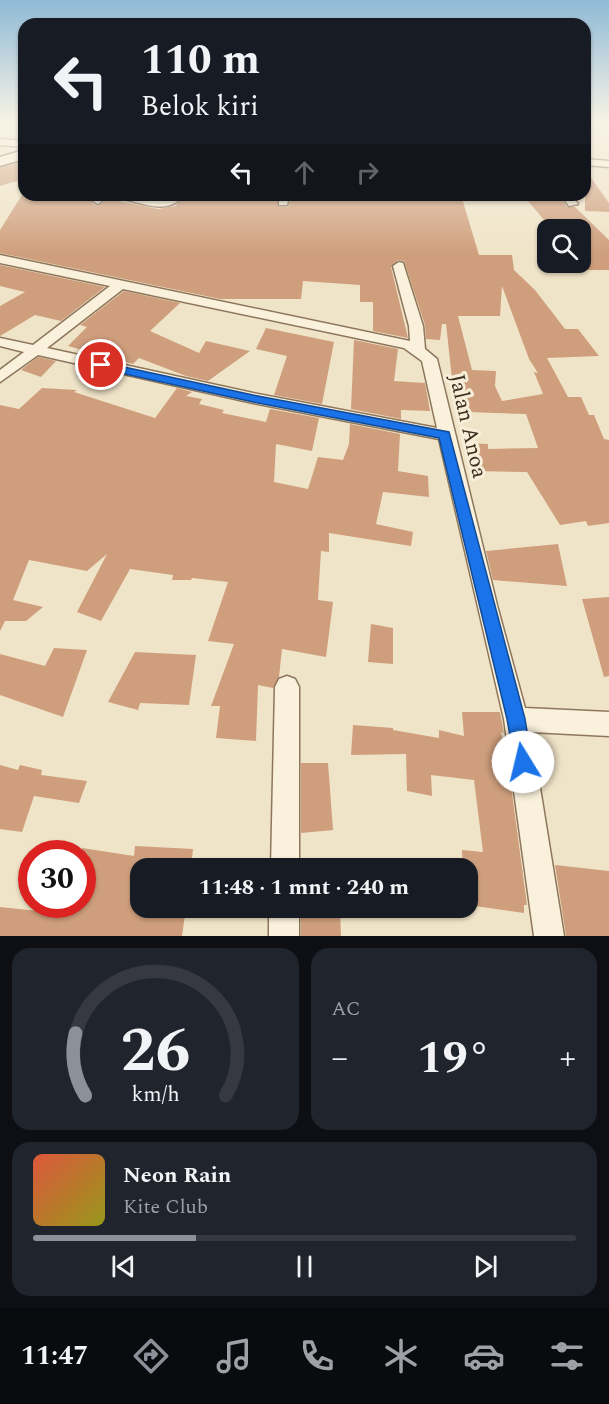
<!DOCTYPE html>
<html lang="id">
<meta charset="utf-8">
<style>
:root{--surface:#171b24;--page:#20242c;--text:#f1f3f6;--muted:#9ea1a6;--line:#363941;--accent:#8c9099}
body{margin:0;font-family:Spectral,serif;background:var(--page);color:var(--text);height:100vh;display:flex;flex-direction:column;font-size:22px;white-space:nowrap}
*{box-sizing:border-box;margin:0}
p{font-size:20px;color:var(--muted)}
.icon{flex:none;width:33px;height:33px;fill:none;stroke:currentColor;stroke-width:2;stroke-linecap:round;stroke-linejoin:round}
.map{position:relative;height:936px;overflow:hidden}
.sheet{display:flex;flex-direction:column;gap:12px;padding:12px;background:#0d0f14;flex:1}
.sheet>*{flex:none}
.hud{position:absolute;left:18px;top:18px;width:573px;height:183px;border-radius:18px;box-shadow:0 2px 4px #0004;background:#171b24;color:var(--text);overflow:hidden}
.fabs{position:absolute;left:537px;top:219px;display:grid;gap:12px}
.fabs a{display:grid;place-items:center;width:54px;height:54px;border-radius:12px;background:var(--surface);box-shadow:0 2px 4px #0004;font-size:30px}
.speed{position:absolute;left:18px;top:840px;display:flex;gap:12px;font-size:30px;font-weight:700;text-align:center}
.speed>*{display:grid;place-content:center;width:78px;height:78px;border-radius:50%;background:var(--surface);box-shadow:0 2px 4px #0004;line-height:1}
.speed .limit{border:9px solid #d22;background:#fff;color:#111}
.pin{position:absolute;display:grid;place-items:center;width:51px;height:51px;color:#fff;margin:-26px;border:3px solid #fff;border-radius:50%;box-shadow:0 2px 6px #0007}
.me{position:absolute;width:66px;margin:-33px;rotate:351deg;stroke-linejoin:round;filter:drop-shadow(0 0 4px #0008)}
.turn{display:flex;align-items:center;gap:21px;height:126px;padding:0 24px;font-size:27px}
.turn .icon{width:78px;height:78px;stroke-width:2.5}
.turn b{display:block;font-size:42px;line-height:51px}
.lanes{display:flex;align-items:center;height:57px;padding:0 24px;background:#0003;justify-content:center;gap:30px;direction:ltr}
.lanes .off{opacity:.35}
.big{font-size:45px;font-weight:700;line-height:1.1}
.sheet .card{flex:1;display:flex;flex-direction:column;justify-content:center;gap:9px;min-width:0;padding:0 21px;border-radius:18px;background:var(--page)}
.sheet .dial{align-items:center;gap:0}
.dial svg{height:156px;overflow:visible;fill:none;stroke:var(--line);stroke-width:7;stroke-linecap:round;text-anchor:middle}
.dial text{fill:var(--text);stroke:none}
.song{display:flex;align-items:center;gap:18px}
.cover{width:72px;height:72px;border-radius:9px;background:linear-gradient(135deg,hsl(10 70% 55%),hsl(60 70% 35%))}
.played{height:6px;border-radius:3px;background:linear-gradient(90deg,var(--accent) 30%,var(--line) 30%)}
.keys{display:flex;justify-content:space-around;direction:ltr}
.heat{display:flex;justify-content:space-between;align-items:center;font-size:33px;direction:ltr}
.sheet .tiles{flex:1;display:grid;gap:12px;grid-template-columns:1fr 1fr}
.card:last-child{grid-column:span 2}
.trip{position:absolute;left:130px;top:858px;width:348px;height:60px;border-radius:18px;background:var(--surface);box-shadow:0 2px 4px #0004;font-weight:700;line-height:60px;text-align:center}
.menu{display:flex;height:96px;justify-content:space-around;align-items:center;background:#090b0e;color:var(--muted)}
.menu .icon{width:42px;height:42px}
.menu .on{color:var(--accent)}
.menu b{font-size:27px;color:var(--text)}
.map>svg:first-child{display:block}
</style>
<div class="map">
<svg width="609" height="936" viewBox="0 0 609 936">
<rect width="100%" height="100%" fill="#f0e4c8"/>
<g fill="#cf9f7d" fill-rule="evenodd">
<polygon points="24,161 24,179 0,186 0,168"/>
<polygon points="585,169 609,203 609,212 585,211"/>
<path d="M 22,195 L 93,198 L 92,203 L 98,206 L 108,199 L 158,209 L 175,206 L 186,195 L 277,195 L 279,207 L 288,207 L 291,195 L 461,195 L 479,255 L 512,255 L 514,270 L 535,290 L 565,329 L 578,329 L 599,356 L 547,358 L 568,397 L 581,397 L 589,415 L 594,415 L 604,439 L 609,440 L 609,523 L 588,526 L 586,521 L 560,525 L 527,472 L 474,471 L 467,443 L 488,444 L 488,449 L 538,448 L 526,414 L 467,412 L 463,380 L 452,379 L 446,324 L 442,324 L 440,340 L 426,339 L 425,325 L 404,261 L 398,260 L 391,267 L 408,338 L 373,331 L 373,302 L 360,302 L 360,285 L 303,281 L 301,299 L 220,299 L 0,253 L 0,230 ZM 502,286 L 529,359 L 538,373 L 534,372 L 543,394 L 502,401 L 495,386 L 496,371 L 472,370 L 458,316 L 500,316 Z"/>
<polygon points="523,195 559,195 567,207 575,207 609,240 609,270 586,270 580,263 580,230 565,230 556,219 544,220"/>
<polygon points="0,265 105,287 61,321 35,315 0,336 0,306 25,292 0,286"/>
<polygon points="124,291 180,303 150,331 199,353 206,341 250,351 208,381 186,376 139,358 133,364 68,346 87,327 80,325"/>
<polygon points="266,328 334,342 322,404 274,395 287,356 256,349"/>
<polygon points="354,340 398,349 394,381 425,383 430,411 401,410 401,419 351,409"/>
<polygon points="38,357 56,361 41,377 21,370"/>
<polygon points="42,388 77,390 74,392 155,418 177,388 192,392 186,396 202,399 199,404 224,410 222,413 266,422 270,409 319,418 312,451 276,444 274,482 308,489 318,457 343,460 349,444 350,424 400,434 398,471 428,476 429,497 383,492 376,524 413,532 411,546 329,533 329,552 321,551 318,600 333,602 326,657 282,649 279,677 273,688 258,685 256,741 216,738 220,706 211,706 234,644 208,641 228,582 192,578 191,580 172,580 173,575 130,569 101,621 77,612 107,554 87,571 29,560 13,600 43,607 26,621 5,621 0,631 0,405 19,409"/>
<polygon points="558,544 567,586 493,580 486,551"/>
<polygon points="609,597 609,676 604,677 582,599"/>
<polygon points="371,624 393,628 393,664 368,662"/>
<polygon points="54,648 87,650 63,717 0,695 0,654 45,666"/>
<polygon points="135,652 196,655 189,705 140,703 138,710 108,702"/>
<polygon points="462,712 500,712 504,733 501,732 509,771 527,905 524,905 524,913 468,905 468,868 463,868 462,850 483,852 474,780 431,775 432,796 407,791 406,754 351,755 353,725 393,728 393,730 439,738 439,730 464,736"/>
<polygon points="301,763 328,763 333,830 301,833"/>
<polygon points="0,765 18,770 20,765 42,770 41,775 87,781 79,803 34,796 22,832 0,829"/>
<polygon points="135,846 193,849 191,868 141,868 141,908 186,908 182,936 0,936 0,907 67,914 69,904 82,904 82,848 134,856"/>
<polygon points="555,865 609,871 609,936 566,936"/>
<polygon points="301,908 340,908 341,936 301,936"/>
</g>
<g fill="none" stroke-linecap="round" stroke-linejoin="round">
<g stroke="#8d765c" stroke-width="3">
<g id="minor">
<polygon points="0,139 24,141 24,147 0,145"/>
<polygon points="585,159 609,161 609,167 585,165"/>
<polygon points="98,195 109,195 98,204 93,201"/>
<path d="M 124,195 L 163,201 L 173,195 L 184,195 C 169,214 148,205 127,200 Z"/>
<polygon points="279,195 289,195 287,205 279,205"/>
<polygon points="561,195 571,195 578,204 569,206"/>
<path d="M 0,255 L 410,341 L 409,326 L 393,266 L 399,262 L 403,263 L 423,326 L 425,349 L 437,359 L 498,609 L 525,708 L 609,712 L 609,736 L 531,732 L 564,936 L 534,936 L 504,719 L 439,439 L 253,403 L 38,355 L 0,382 L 0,370 L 24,352 L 0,346 L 0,338 L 33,345 L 110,286 L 0,263 ZM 123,289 L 404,348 L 422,361 L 437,428 L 253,393 L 47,348 Z"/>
<polygon points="287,676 295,679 299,687 299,868 271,868 275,687 279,679"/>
<rect x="269" y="908" width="30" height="28"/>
</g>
</g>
<g stroke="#6f573f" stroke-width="3">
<polygon id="secondary" points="24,150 24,159 0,166 0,157"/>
</g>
<use href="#minor" fill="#faf1dc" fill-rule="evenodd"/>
<use href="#secondary" fill="#faf1dc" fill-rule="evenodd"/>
</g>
<linearGradient id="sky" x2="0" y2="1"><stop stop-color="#8fbad6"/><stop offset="0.48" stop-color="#f8f3e6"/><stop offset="1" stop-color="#f8f3e6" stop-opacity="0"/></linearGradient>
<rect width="609" height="254" fill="url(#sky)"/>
<polygon fill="#1a73e8" stroke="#114b97" stroke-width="1.5" points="101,362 253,395 449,432 525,719 532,762 530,769 523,772 516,769 507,719 439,438 253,402 97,368 97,363"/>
<g text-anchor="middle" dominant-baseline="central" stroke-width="6" stroke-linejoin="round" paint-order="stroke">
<g font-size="22" fill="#3d2e20" stroke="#f7eed8">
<text transform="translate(468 426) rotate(77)">Jalan Anoa</text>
</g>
</g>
</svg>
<div class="fabs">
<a><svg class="icon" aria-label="search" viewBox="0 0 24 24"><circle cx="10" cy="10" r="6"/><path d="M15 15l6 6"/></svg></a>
</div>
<div class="speed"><div class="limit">30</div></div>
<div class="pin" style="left:101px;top:365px;background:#d93025"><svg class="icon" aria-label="arrive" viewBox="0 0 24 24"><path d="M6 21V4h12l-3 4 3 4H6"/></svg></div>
<svg class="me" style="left:523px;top:762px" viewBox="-20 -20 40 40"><circle r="19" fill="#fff"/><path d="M0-13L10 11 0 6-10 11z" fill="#1a73e8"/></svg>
<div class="trip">11:48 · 1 mnt · 240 m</div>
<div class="hud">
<div class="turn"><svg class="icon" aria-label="left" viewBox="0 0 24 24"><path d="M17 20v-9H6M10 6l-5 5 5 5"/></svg><div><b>110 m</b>Belok kiri</div></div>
<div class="lanes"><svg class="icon" aria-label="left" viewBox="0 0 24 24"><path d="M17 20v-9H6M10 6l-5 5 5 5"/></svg><svg class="icon off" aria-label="ahead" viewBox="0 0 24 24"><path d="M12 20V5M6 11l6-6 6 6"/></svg><svg class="icon off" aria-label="right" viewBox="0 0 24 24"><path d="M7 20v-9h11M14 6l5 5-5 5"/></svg></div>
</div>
</div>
<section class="sheet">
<div class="tiles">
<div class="card dial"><svg viewBox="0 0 100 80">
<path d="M14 69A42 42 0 1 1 86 69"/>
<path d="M14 69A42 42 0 0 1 9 37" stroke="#8c9099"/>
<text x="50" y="56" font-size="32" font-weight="700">26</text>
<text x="50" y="72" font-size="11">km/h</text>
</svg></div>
<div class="card"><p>AC</p>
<div class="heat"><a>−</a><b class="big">19°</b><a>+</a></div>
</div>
<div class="card">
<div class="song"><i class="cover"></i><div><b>Neon Rain</b><p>Kite Club</p></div></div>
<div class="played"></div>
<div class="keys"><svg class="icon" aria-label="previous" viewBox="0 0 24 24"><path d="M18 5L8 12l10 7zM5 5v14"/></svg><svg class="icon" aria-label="pause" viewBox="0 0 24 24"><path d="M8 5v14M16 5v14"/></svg><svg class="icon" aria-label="next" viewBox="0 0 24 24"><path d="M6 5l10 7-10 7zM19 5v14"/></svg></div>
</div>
</div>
</section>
<nav class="menu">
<b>11:47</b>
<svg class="icon on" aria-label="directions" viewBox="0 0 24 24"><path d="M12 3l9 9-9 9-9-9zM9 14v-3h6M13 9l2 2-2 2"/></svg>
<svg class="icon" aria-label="music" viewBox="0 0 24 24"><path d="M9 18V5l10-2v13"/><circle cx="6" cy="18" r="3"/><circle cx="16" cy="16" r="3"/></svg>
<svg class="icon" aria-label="phone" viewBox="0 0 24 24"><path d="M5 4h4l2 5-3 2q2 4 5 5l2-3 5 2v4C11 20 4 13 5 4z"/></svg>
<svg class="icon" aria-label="climate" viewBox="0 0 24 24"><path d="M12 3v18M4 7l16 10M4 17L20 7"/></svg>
<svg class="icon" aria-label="car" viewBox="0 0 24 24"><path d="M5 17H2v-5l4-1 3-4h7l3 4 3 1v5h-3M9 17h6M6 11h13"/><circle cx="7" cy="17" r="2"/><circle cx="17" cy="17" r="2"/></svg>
<svg class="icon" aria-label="filters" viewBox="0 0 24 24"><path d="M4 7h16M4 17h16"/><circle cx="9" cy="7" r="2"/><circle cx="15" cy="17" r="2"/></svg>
</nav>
